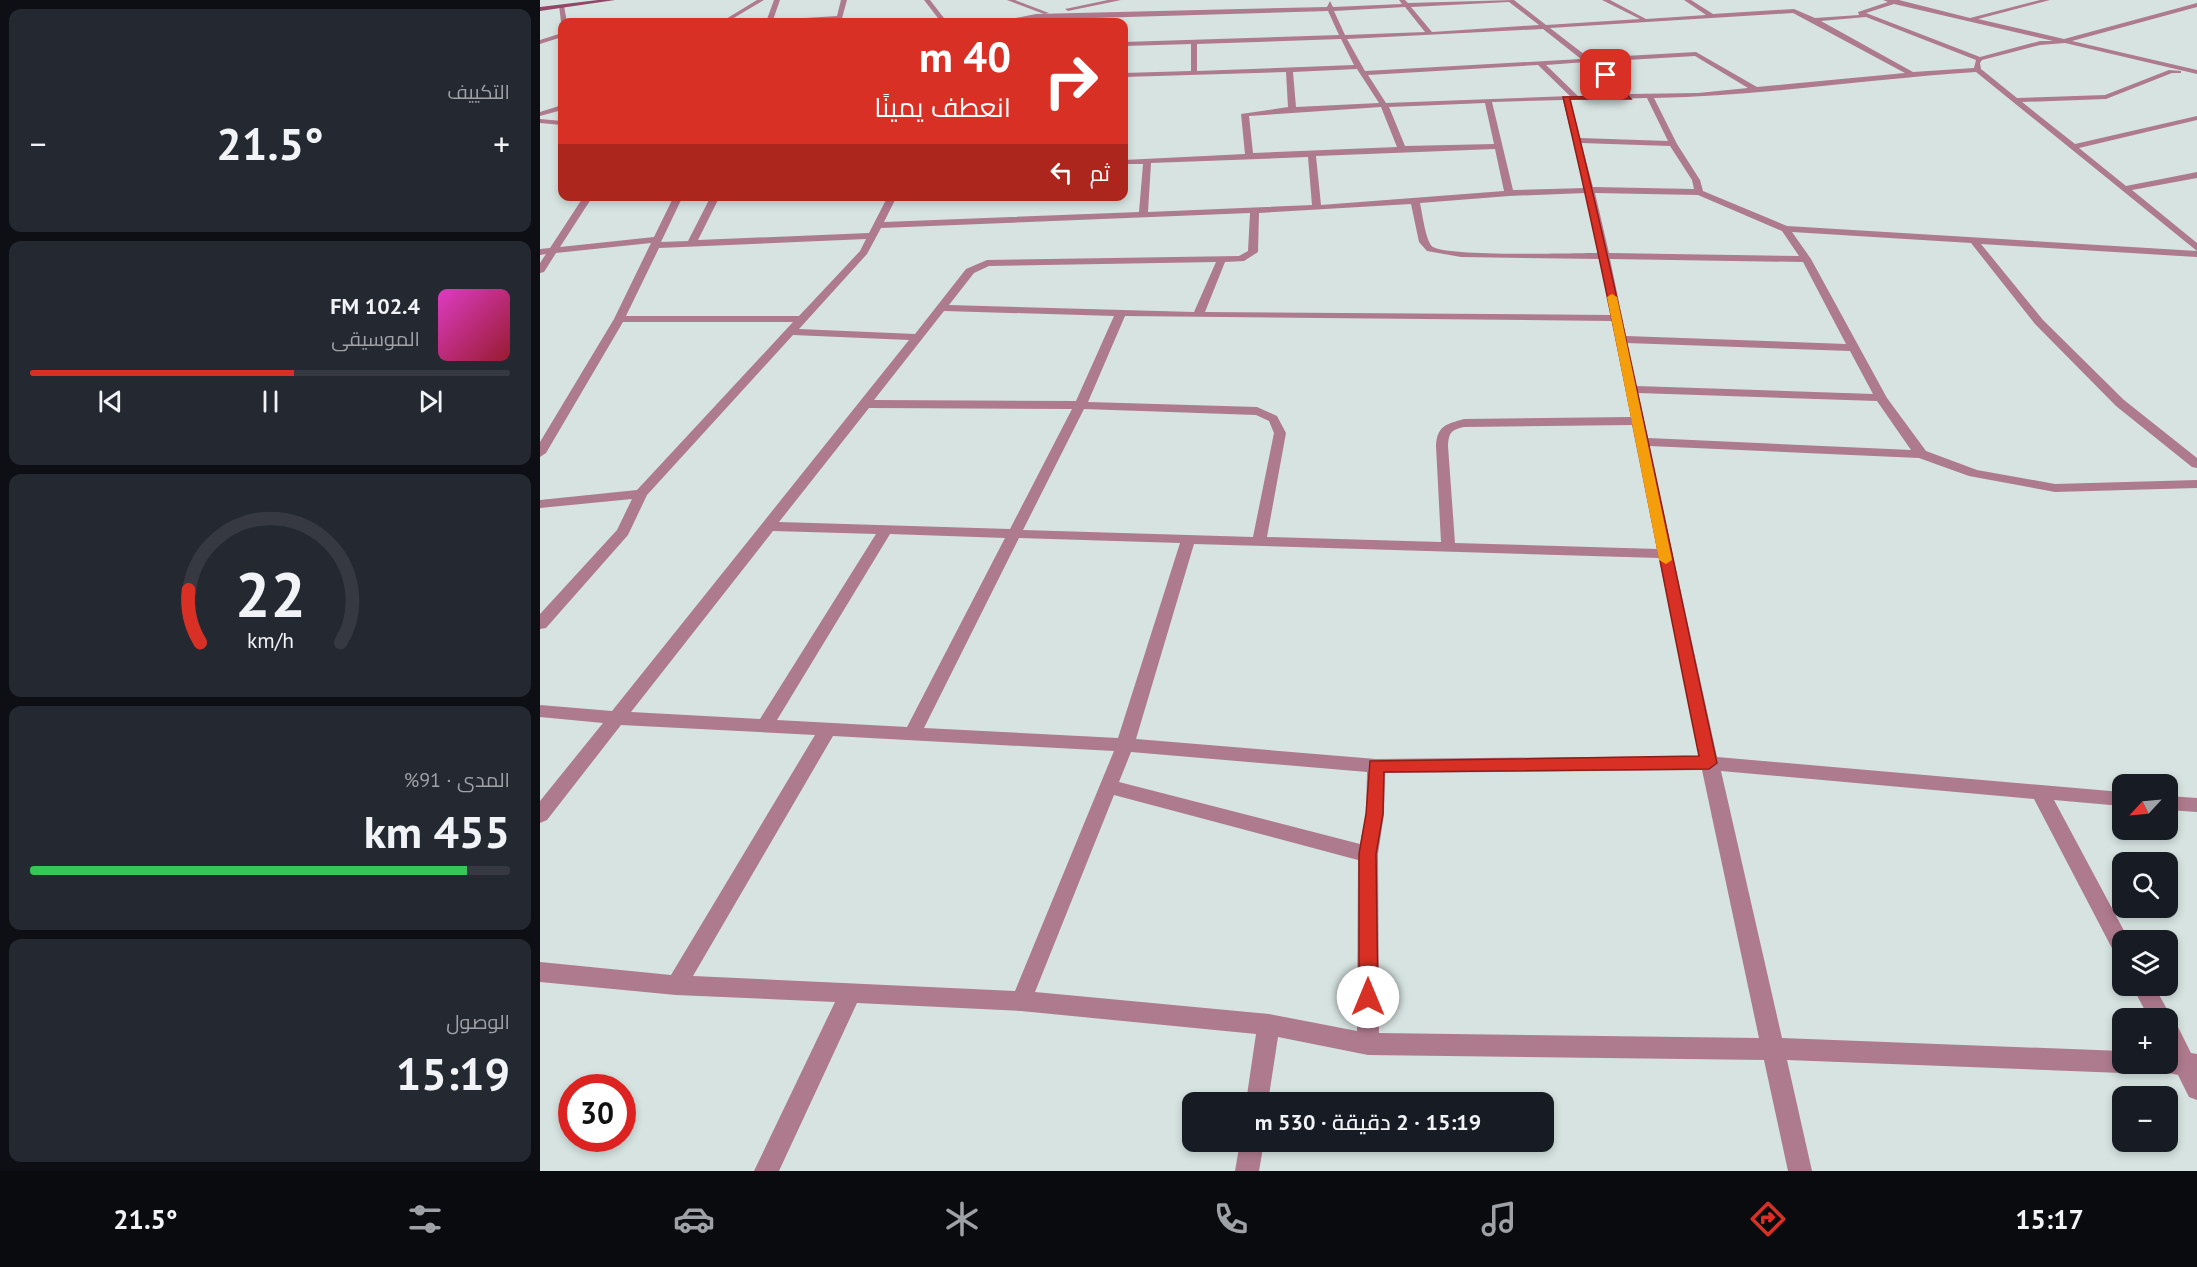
<!DOCTYPE html>
<html lang="ar">
<meta charset="utf-8">
<style>
:root{--surface:#171b24;--page:#242831;--text:#f1f3f6;--muted:#9ea1a6;--line:#363941;--accent:#d93025}
body{margin:0;font-family:"PT Sans",Cairo,sans-serif;background:var(--page);color:var(--text);direction:rtl;height:100vh;display:flex;flex-direction:column;font-size:22px;white-space:nowrap}
*{box-sizing:border-box;margin:0}
p{font-size:20px;color:var(--muted)}
.icon{flex:none;width:33px;height:33px;fill:none;stroke:currentColor;stroke-width:2;stroke-linecap:round;stroke-linejoin:round}
.map{position:relative;flex:1;overflow:hidden;direction:ltr}
.sheet{display:flex;flex-direction:column;gap:9px;padding:9px;background:#0d0f14;width:540px}
.sheet>*{flex:none}
.hud{position:absolute;left:18px;top:18px;width:570px;height:183px;border-radius:12px;box-shadow:0 3px 9px #0003;direction:rtl;background:#d93025;color:#fff;overflow:hidden}
.needle{width:39px;rotate:244deg}
.tools{position:absolute;left:1572px;top:774px;display:grid;gap:12px}
.tools a{display:grid;place-items:center;width:66px;height:66px;border-radius:12px;background:var(--surface);box-shadow:0 3px 9px #0003;font-size:30px}
.speed{position:absolute;left:18px;top:1074px;display:flex;gap:12px;font-size:30px;font-weight:700;text-align:center}
.speed>*{display:grid;place-content:center;width:78px;height:78px;border-radius:50%;background:var(--surface);box-shadow:0 3px 9px #0003;line-height:1}
.speed .limit{border:9px solid #d22;background:#fff;color:#111}
.pin{position:absolute;display:grid;place-items:center;width:51px;height:51px;color:#fff;margin:-26px;border-radius:12px;box-shadow:0 3px 9px #0006}
.me{position:absolute;width:66px;margin:-33px;rotate:0deg;stroke-linejoin:round;filter:drop-shadow(0 0 4px #0008)}
.turn{display:flex;align-items:center;gap:21px;height:126px;padding:0 18px;font-size:27px}
.turn .icon{width:78px;height:78px;stroke-width:2.5}
.turn b{display:block;font-size:42px;line-height:51px}
.then{display:flex;align-items:center;height:57px;padding:0 18px;background:#0003;gap:12px;font-size:22px}
.big{font-size:45px;font-weight:600;line-height:1.1}
.sheet .card{flex:1;display:flex;flex-direction:column;justify-content:center;gap:9px;min-width:0;padding:0 21px;border-radius:12px;background:var(--page)}
.sheet .dial{align-items:center;gap:0}
.dial svg{height:156px;overflow:visible;fill:none;stroke:var(--line);stroke-width:7;stroke-linecap:round;text-anchor:middle}
.dial text{fill:var(--text);stroke:none}
.song{display:flex;align-items:center;gap:18px}
.cover{width:72px;height:72px;border-radius:9px;background:linear-gradient(135deg,hsl(310 70% 55%),hsl(350 70% 35%))}
.played{height:6px;border-radius:3px;background:linear-gradient(90deg,var(--accent) 55%,var(--line) 55%)}
.keys{display:flex;justify-content:space-around;direction:ltr}
.heat{display:flex;justify-content:space-between;align-items:center;font-size:33px;direction:ltr}
.charge{height:9px;border-radius:4px;background:linear-gradient(90deg,#34c759 91%,var(--line) 0)}
.trip{position:absolute;left:642px;top:1092px;width:372px;height:60px;border-radius:12px;background:var(--surface);box-shadow:0 3px 9px #0003;font-weight:600;line-height:60px;text-align:center;direction:rtl}
.dock{display:flex;height:96px;justify-content:space-around;align-items:center;background:#090b0e;color:var(--muted)}
.dock .icon{width:42px;height:42px}
.dock .current{color:var(--accent)}
.dock b{font-size:27px;color:var(--text)}
main{display:flex;flex:1;min-height:0}
.map>svg:first-child{display:block}
</style>
<main>
<div class="map">
<svg width="1657" height="1171" viewBox="0 0 1657 1171">
<rect width="100%" height="100%" fill="#d6e3e1"/>
<g fill="none" stroke-linecap="round" stroke-linejoin="round">
<g fill="#ae7a8e" fill-rule="evenodd">
<polygon points="217,0 224,0 187,22 181,22"/>
<polygon points="234,0 240,0 233,20 297,16 301,0 307,0 301,22 295,22 296,20 226,22"/>
<polygon points="384,0 390,0 407,22 401,22"/>
<polygon points="467,0 475,0 509,13 504,14"/>
<polygon points="568,0 581,0 528,11 525,9"/>
<path d="M 859,0 L 865,0 L 868,3 L 974,0 L 1006,25 L 1100,19 L 1062,0 L 1070,0 L 1106,19 L 1166,15 L 1144,0 L 1151,0 L 1173,14 L 1254,9 L 1275,18 L 1319,15 L 1318,12 L 1348,2 L 1343,0 L 1359,0 L 1430,18 L 1500,0 L 1510,0 L 1438,19 L 1524,39 L 1657,3 L 1657,7 L 1532,41 L 1657,70 L 1657,74 L 1525,43 L 1500,45 L 1442,60 L 1440,63 L 1441,69 L 1477,98 L 1565,95 L 1629,70 L 1641,71 L 1641,73 L 1632,73 L 1566,99 L 1482,102 L 1535,144 L 1657,116 L 1657,120 L 1539,148 L 1586,186 L 1657,172 L 1657,178 L 1592,190 L 1657,243 L 1657,251 L 1436,72 C 1328,79 1222,96 1114,98 L 1137,144 L 1160,180 L 1163,191 L 1247,226 L 1657,251 L 1657,257 L 1441,244 L 1503,320 L 1584,400 L 1657,458 L 1657,468 L 1652,467 L 1576,406 L 1495,324 L 1431,243 L 1252,232 L 1271,259 L 1347,398 L 1386,451 L 1437,470 L 1515,484 L 1657,480 L 1657,488 L 1515,492 L 1429,476 L 1379,458 L 1109,446 L 1177,757 L 1582,792 L 1582,806 L 1514,800 L 1589,940 L 1582,940 L 1582,956 L 1575,954 L 1494,799 L 1181,771 L 1242,1038 L 1582,1051 L 1582,1064 L 1593,1064 L 1590,1070 L 1582,1073 L 1247,1060 L 1272,1171 L 1248,1171 L 1224,1060 L 828,1055 L 738,1037 L 728,1102 L 706,1102 L 716,1034 L 481,1011 L 317,1003 L 239,1171 L 214,1171 L 295,1002 L 136,995 L 0,982 L 0,962 L 131,975 L 275,735 L 81,725 L 7,820 L 0,823 L 0,801 L 63,723 L 0,717 L 0,705 L 72,711 L 369,340 L 253,335 L 107,495 L 88,535 L 6,628 L 0,629 L 0,614 L 77,530 L 92,499 L 0,508 L 0,500 L 97,490 L 253,322 L 83,322 L 6,453 L 0,457 L 0,442 L 74,319 L 111,243 L 16,253 L 4,272 L 0,273 L 0,263 L 6,254 L 0,255 L 0,249 L 10,248 L 44,196 L 53,196 L 20,247 L 114,237 L 134,196 L 143,196 L 121,242 L 148,241 L 171,196 L 180,196 L 158,240 L 329,233 L 348,196 L 357,196 L 344,222 L 599,212 L 603,164 L 584,164 L 584,160 L 705,154 L 701,114 L 748,107 L 746,72 L 584,77 L 584,73 L 651,71 L 651,44 L 584,46 L 584,42 L 799,35 L 788,11 L 486,20 L 470,22 L 461,21 L 496,14 L 787,7 L 790,1 L 793,7 L 862,4 ZM 969,2 L 999,25 L 892,32 L 871,7 ZM 1354,4 L 1513,41 L 1500,41 L 1440,57 L 1326,13 ZM 865,7 L 885,32 L 805,35 L 794,11 ZM 1253,13 L 1365,73 L 1217,87 L 1156,52 L 1049,58 L 1010,28 ZM 1326,17 L 1436,60 L 1434,68 L 1373,72 L 1281,21 ZM 1003,29 L 1041,59 L 825,71 L 807,39 ZM 801,39 L 814,65 L 657,71 L 657,44 ZM 1155,56 L 1208,88 L 1158,93 L 1089,94 L 1053,62 ZM 1046,62 L 1081,95 L 1038,96 L 1006,65 ZM 998,65 L 1030,96 L 846,103 L 828,75 ZM 817,69 L 839,103 L 756,107 L 753,72 ZM 1107,98 L 1128,141 L 1040,138 L 1030,100 ZM 1023,100 L 1045,188 L 973,190 L 952,102 ZM 945,103 L 954,144 L 865,146 L 849,107 ZM 841,107 L 857,147 L 713,153 L 709,116 ZM 1041,143 L 1130,146 L 1152,180 L 1154,189 L 1053,187 ZM 955,149 L 964,191 L 781,205 L 776,156 ZM 768,157 L 772,205 L 608,212 L 611,163 ZM 1046,193 L 1059,253 C 1031,253 912,257 893,247 C 886,243 882,212 880,203 L 969,196 ZM 1055,193 L 1158,195 L 1242,231 L 1259,256 L 1069,253 ZM 871,204 L 879,242 L 887,251 L 921,257 L 1060,259 L 1071,315 L 665,312 L 685,262 L 704,261 L 718,252 L 719,213 ZM 710,213 L 708,251 L 699,256 L 447,260 L 426,269 L 375,334 L 259,329 L 327,254 L 341,228 ZM 326,239 L 320,251 L 259,316 L 86,316 L 119,248 ZM 1070,259 L 1263,262 L 1306,344 L 1086,336 ZM 676,262 L 654,312 L 409,305 L 434,273 L 449,266 ZM 404,311 L 574,316 L 536,401 L 334,400 ZM 585,316 L 1072,321 L 1091,417 L 924,419 C 906,424 897,426 896,446 L 901,542 L 727,537 L 746,433 L 737,416 L 717,407 L 548,402 ZM 1087,343 L 1310,351 L 1333,394 L 1096,386 ZM 1098,393 L 1337,401 L 1371,450 L 1108,438 ZM 329,408 L 532,409 L 470,529 L 239,522 ZM 544,409 L 716,415 L 729,421 L 734,433 L 713,537 L 483,530 ZM 1092,425 L 1117,549 L 915,543 L 908,446 C 909,432 911,430 924,427 ZM 233,531 L 336,534 L 220,719 L 91,712 ZM 350,534 L 465,538 L 367,727 L 237,720 ZM 479,538 L 640,543 L 578,738 L 384,728 ZM 654,544 L 1119,558 L 1160,756 L 836,759 L 596,739 ZM 293,736 L 574,751 L 475,991 L 153,976 ZM 591,752 L 827,772 L 826,814 L 820,844 L 579,782 ZM 1162,770 L 1219,1038 L 839,1033 L 838,854 L 844,814 L 845,773 ZM 574,795 L 818,860 L 817,1031 L 729,1014 L 495,992 Z"/>
<polygon points="19,5 24,6 27,22 21,22"/>
<polygon points="22,33 22,37 0,44 0,40"/>
<polygon points="19,106 22,106 22,110 0,116 0,112"/>
<polygon points="0,119 22,121 22,125 0,123"/>
<polygon points="1628,796 1657,798 1657,812 1628,810"/>
<polygon points="1592,986 1614,986 1632,1018 1630,1021 1636,1023 1651,1053 1657,1054 1657,1100 1649,1097 1638,1075 1620,1071 1617,1064 1628,1064 1628,1018 1609,1018"/>
<polygon points="700,1142 724,1142 719,1171 695,1171"/>
</g>
<polygon fill="#914767" fill-rule="evenodd" points="58,0 75,0 0,11 0,7"/>
</g>
<path fill="#d93025" stroke="#8d1f18" stroke-width="1.5" d="M 1064,74 L 1068,74 L 1091,99 L 1030,99 C 1085,319 1128,541 1177,763 L 1169,769 L 844,772 L 843,814 L 836,854 L 838,997 L 835,1003 L 828,1006 L 821,1003 L 819,997 L 819,854 L 826,814 L 830,761 L 1159,756 C 1114,537 1075,316 1023,97 L 1083,96 Z"/>
<polygon fill="#f59e0b" points="1072,294 1077,297 1132,560 1126,564 1119,560 1067,297"/>
</svg>
<div class="tools">
<a><svg class="needle" viewBox="-14 -14 28 28"><path d="M0-13l5 13h-10z" fill="#e53935"/><path d="M0 13l5-13h-10z" fill="#9ea1a6"/></svg></a>
<a><svg class="icon" aria-label="search" viewBox="0 0 24 24"><circle cx="10" cy="10" r="6"/><path d="M15 15l6 6"/></svg></a>
<a><svg class="icon" aria-label="layers" viewBox="0 0 24 24"><path d="M12 4l9 5-9 5-9-5zM3 14l9 5 9-5"/></svg></a>
<a>+</a>
<a>−</a>
</div>
<div class="speed"><div class="limit">30</div></div>
<div class="pin" style="left:1066px;top:75px;background:#d93025"><svg class="icon" aria-label="arrive" viewBox="0 0 24 24"><path d="M6 21V4h12l-3 4 3 4H6"/></svg></div>
<svg class="me" style="left:828px;top:997px" viewBox="-20 -20 40 40"><circle r="19" fill="#fff"/><path d="M0-13L10 11 0 6-10 11z" fill="#d93025"/></svg>
<div class="trip">15:19 · 2 دقيقة · 530 m</div>
<div class="hud">
<div class="turn"><svg class="icon" aria-label="right" viewBox="0 0 24 24"><path d="M7 20v-9h11M14 6l5 5-5 5"/></svg><div><b>40 m</b>انعطف يمينًا</div></div>
<div class="then">ثم<svg class="icon" aria-label="left" viewBox="0 0 24 24"><path d="M17 20v-9H6M10 6l-5 5 5 5"/></svg></div>
</div>
</div>
<section class="sheet">
<div class="card"><p>التكييف</p>
<div class="heat"><a>−</a><b class="big">21.5°</b><a>+</a></div>
</div>
<div class="card">
<div class="song"><i class="cover"></i><div><b>102.4 FM</b><p>الموسيقى</p></div></div>
<div class="played"></div>
<div class="keys"><svg class="icon" aria-label="previous" viewBox="0 0 24 24"><path d="M18 5L8 12l10 7zM5 5v14"/></svg><svg class="icon" aria-label="pause" viewBox="0 0 24 24"><path d="M8 5v14M16 5v14"/></svg><svg class="icon" aria-label="next" viewBox="0 0 24 24"><path d="M6 5l10 7-10 7zM19 5v14"/></svg></div>
</div>
<div class="card dial"><svg viewBox="0 0 100 80">
<path d="M14 69A42 42 0 1 1 86 69"/>
<path d="M14 69A42 42 0 0 1 8 42" stroke="#d93025"/>
<text x="50" y="56" font-size="32" font-weight="700">22</text>
<text x="50" y="72" font-size="11">km/h</text>
</svg></div>
<div class="card"><p>المدى · 91%</p><b class="big">455 km</b><div class="charge"></div></div>
<div class="card"><p>الوصول</p><b class="big">15:19</b></div>
</section>
</main>
<nav class="dock">
<b>15:17</b>
<svg class="icon current" aria-label="directions" viewBox="0 0 24 24"><path d="M12 3l9 9-9 9-9-9zM9 14v-3h6M13 9l2 2-2 2"/></svg>
<svg class="icon" aria-label="music" viewBox="0 0 24 24"><path d="M9 18V5l10-2v13"/><circle cx="6" cy="18" r="3"/><circle cx="16" cy="16" r="3"/></svg>
<svg class="icon" aria-label="phone" viewBox="0 0 24 24"><path d="M5 4h4l2 5-3 2q2 4 5 5l2-3 5 2v4C11 20 4 13 5 4z"/></svg>
<svg class="icon" aria-label="climate" viewBox="0 0 24 24"><path d="M12 3v18M4 7l16 10M4 17L20 7"/></svg>
<svg class="icon" aria-label="car" viewBox="0 0 24 24"><path d="M5 17H2v-5l4-1 3-4h7l3 4 3 1v5h-3M9 17h6M6 11h13"/><circle cx="7" cy="17" r="2"/><circle cx="17" cy="17" r="2"/></svg>
<svg class="icon" aria-label="filters" viewBox="0 0 24 24"><path d="M4 7h16M4 17h16"/><circle cx="9" cy="7" r="2"/><circle cx="15" cy="17" r="2"/></svg>
<b>21.5°</b>
</nav>
